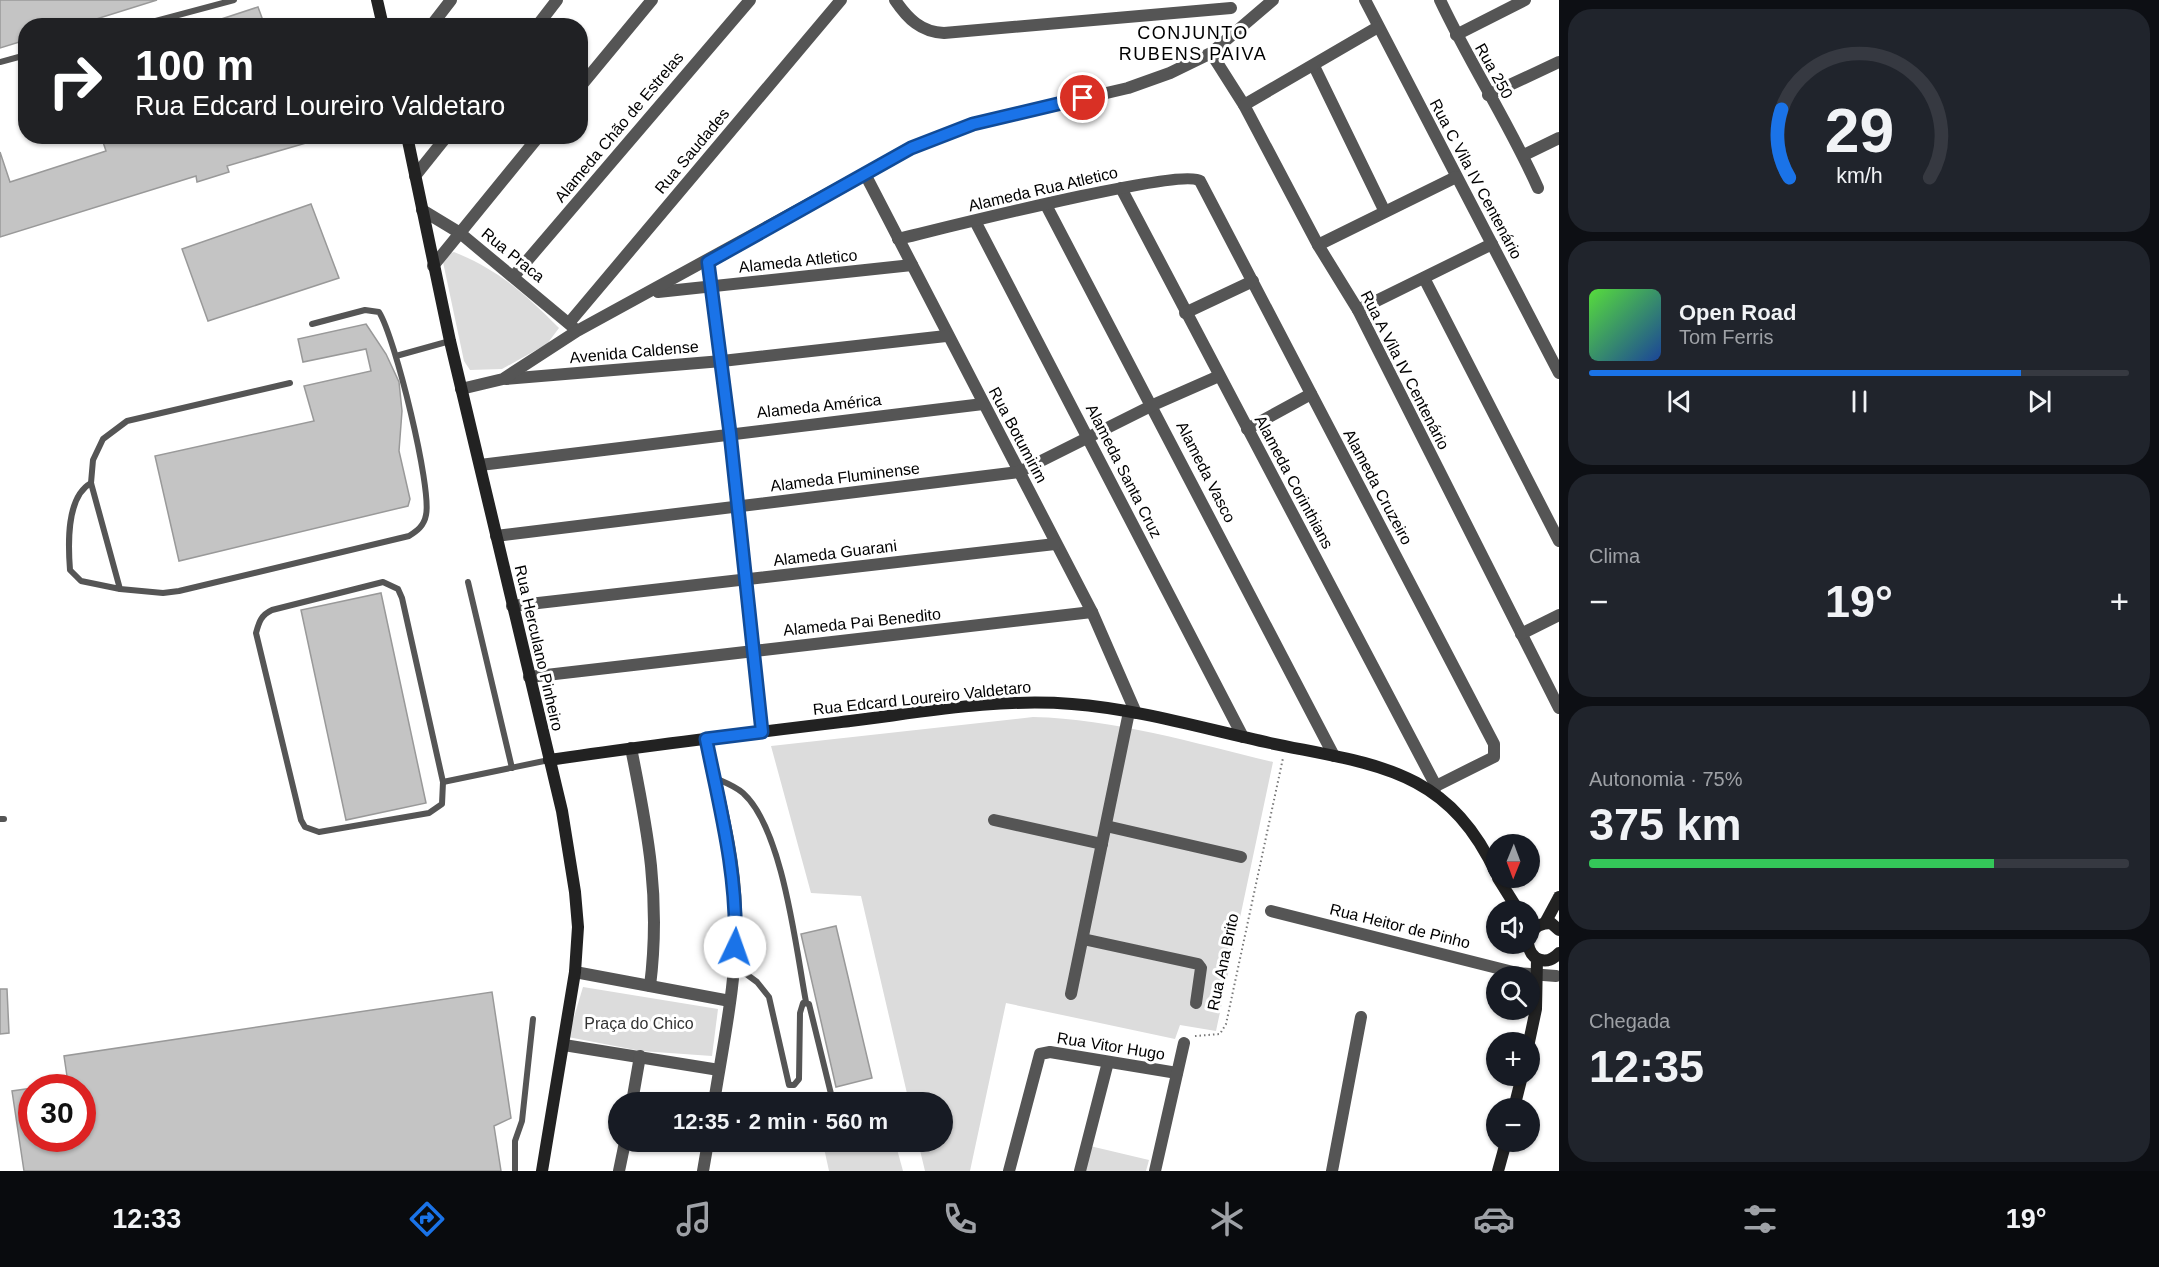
<!DOCTYPE html>
<html lang="pt">
<meta charset="utf-8">
<style>
:root{--surface:#171b24;--page:#20242c;--text:#f1f3f6;--muted:#9ea1a6;--line:#363941;--accent:#1a73e8}
body{margin:0;font-family:Arial,sans-serif;background:var(--page);color:var(--text);height:100vh;display:flex;flex-direction:column;font-size:22px;white-space:nowrap}
*{box-sizing:border-box;margin:0}
p{font-size:20px;color:var(--muted)}
.icon{flex:none;width:33px;height:33px;fill:none;stroke:currentColor;stroke-width:2;stroke-linecap:round;stroke-linejoin:round}
.map{position:relative;flex:1;overflow:hidden}
.sheet{display:flex;flex-direction:column;gap:9px;padding:9px;background:#0d0f14;width:600px}
.sheet>*{flex:none}
.guide{position:absolute;left:18px;top:18px;width:570px;height:126px;border-radius:24px;box-shadow:0 2px 4px #0004;background:#202124;color:#fff;overflow:hidden}
.needle{width:39px;rotate:181deg}
.tools{position:absolute;left:1486px;top:834px;display:grid;gap:12px}
.tools a{display:grid;place-items:center;width:54px;height:54px;border-radius:50%;background:var(--surface);box-shadow:0 2px 4px #0004;font-size:30px}
.speed{position:absolute;left:18px;top:1074px;display:flex;gap:12px;font-size:30px;font-weight:700;text-align:center}
.speed>*{display:grid;place-content:center;width:78px;height:78px;border-radius:50%;background:var(--surface);box-shadow:0 2px 4px #0004;line-height:1}
.speed .limit{border:9px solid #d22;background:#fff;color:#111}
.pin{position:absolute;display:grid;place-items:center;width:51px;height:51px;color:#fff;margin:-26px;border:3px solid #fff;border-radius:50%;box-shadow:0 2px 6px #0007}
.me{position:absolute;width:66px;margin:-33px;rotate:3deg;stroke-linejoin:round;filter:drop-shadow(0 0 4px #0008)}
.turn{display:flex;align-items:center;gap:21px;height:126px;padding:0 18px;font-size:27px}
.turn .icon{width:78px;height:78px;stroke-width:2.5}
.turn b{display:block;font-size:42px;line-height:51px}
.big{font-size:45px;font-weight:700;line-height:1.1}
.sheet .card{flex:1;display:flex;flex-direction:column;justify-content:center;gap:9px;min-width:0;padding:0 21px;border-radius:24px;background:var(--page)}
.sheet .dial{align-items:center;gap:0}
.dial svg{height:156px;overflow:visible;fill:none;stroke:var(--line);stroke-width:7;stroke-linecap:round;text-anchor:middle}
.dial text{fill:var(--text);stroke:none}
.song{display:flex;align-items:center;gap:18px}
.cover{width:72px;height:72px;border-radius:9px;background:linear-gradient(135deg,hsl(110 70% 55%),hsl(220 70% 35%))}
.played{height:6px;border-radius:3px;background:linear-gradient(90deg,var(--accent) 80%,var(--line) 80%)}
.keys{display:flex;justify-content:space-around;direction:ltr}
.heat{display:flex;justify-content:space-between;align-items:center;font-size:33px;direction:ltr}
.charge{height:9px;border-radius:4px;background:linear-gradient(90deg,#34c759 75%,var(--line) 0)}
.trip{position:absolute;left:608px;top:1092px;width:345px;height:60px;border-radius:30px;background:var(--surface);box-shadow:0 2px 4px #0004;font-weight:700;line-height:60px;text-align:center}
.tab-bar{display:flex;height:96px;justify-content:space-around;align-items:center;background:#090b0e;color:var(--muted)}
.tab-bar .icon{width:42px;height:42px}
.tab-bar .selected{color:var(--accent)}
.tab-bar b{font-size:27px;color:var(--text)}
main{display:flex;flex:1;min-height:0}
.map>svg:first-child{display:block}
</style>
<main>
<div class="map">
<svg width="1559" height="1171" viewBox="0 0 1559 1171">
<rect width="100%" height="100%" fill="#fff"/>
<g fill="#dcdcdc">
<path d="M 454,252 C 499,270 525,294 559,328 L 547,344 L 502,369 L 470,370 L 464,361 L 443,262 L 446,255 Z"/>
<path d="M 1033,717 C 1114,719 1194,743 1273,762 L 1216,1031 L 1180,1025 L 1175,1039 L 1006,1003 L 970,1171 L 925,1171 L 918,1142 L 942,1142 L 942,1102 L 909,1102 L 861,896 L 811,893 L 771,746 Z"/>
<polygon points="583,987 718,1009 712,1056 641,1051 568,1037"/>
<polygon points="849,1142 895,1142 903,1171 829,1171 824,1148"/>
<polygon points="1090,1146 1149,1160 1146,1171 1084,1171"/>
</g>
<g fill="#c4c4c4" stroke="#999" stroke-width="1.5">
<polygon points="0,0 157,0 74,26 26,26 26,40 0,48"/>
<polygon points="258,7 265,26 200,26"/>
<polygon points="101,136 304,136 306,143 227,166 229,172 197,182 196,176 0,237 0,152 10,182 106,151"/>
<polygon points="311,204 339,278 208,321 182,249"/>
<polygon points="366,324 386,354 399,382 402,411 399,451 410,499 408,506 179,561 155,456 314,421 304,386 371,371 366,349 303,362 298,339"/>
<polygon points="381,593 426,803 346,820 301,610"/>
<polygon points="836,926 872,1078 836,1087 801,934"/>
<polygon points="0,989 7,989 9,1033 0,1034"/>
<polygon points="492,992 511,1118 494,1126 501,1171 24,1171 12,1091 32,1088 32,1138 82,1138 82,1088 36,1088 68,1083 64,1056"/>
<polygon points="771,1142 782,1142 783,1149 774,1151"/>
</g>
<g fill="none" stroke-linecap="round" stroke-linejoin="round">
<polyline stroke="#777" stroke-width="2" stroke-dasharray="1.5 3" stroke-linecap="butt" points="1195,1036 1220,1034 1226,1024 1283,758"/>
<g stroke="#555" stroke-width="6">
<polyline points="137,26 234,0"/>
<polyline points="0,62 26,55"/>
<polyline points="396,356 450,341"/>
<path d="M 290,383 L 127,421 L 103,439 L 93,460 L 91,483 L 120,589 L 163,593 L 179,591 L 409,536 C 417,531 424,526 426,515 C 432,488 395,337 379,312 L 365,310 L 312,324"/>
<path d="M 91,483 C 66,497 68,544 70,570 L 81,581 L 120,589"/>
<path d="M 383,582 L 398,589 L 402,598 L 443,782 L 442,804 L 429,813 L 319,832 L 305,827 L 301,820 L 256,633 C 259,622 261,615 272,610 Z"/>
<polyline points="468,582 512,768"/>
<path d="M 715,778 C 724,782 735,786 743,793 C 783,829 796,949 806,1002"/>
<polyline points="443,782 549,760"/>
<polyline points="0,819 4,819"/>
<polyline points="734,965 757,982 769,997 789,1085 794,1085 799,1079 800,1013 803,1003 809,1004 833,1102"/>
<polyline points="515,1171 515,1141 522,1121 533,1019"/>
</g>
<g stroke="#555" stroke-width="12">
<path d="M 895,0 C 908,19 921,32 944,33 L 1231,8"/>
<polyline points="1365,0 1559,373"/>
<path d="M 1440,0 C 1470,64 1509,123 1538,188"/>
<polyline points="431,26 451,0"/>
<polyline points="537,26 557,0"/>
<polyline points="1456,35 1525,0"/>
<polyline points="1211,53 1244,105 1318,245 1358,310 1559,708"/>
<polyline points="1314,66 1384,210"/>
<polyline points="580,87 652,0"/>
<polyline points="1488,95 1559,62"/>
<polyline points="1244,105 1378,27"/>
<polyline points="1524,155 1559,138"/>
<polyline points="865,174 1092,612 1136,713"/>
<polyline points="415,176 447,136"/>
<polyline points="1121,188 1436,786 1434,791"/>
<polyline points="1046,205 1334,756"/>
<polyline points="422,210 460,233 574,328"/>
<polyline points="975,221 1243,737"/>
<path d="M 898,239 C 936,230 1183,167 1200,181 L 1494,744 L 1494,757 L 1436,786"/>
<polyline points="1318,245 1456,177"/>
<polyline points="708,262 730,433 762,732"/>
<polyline points="433,266 539,136"/>
<polyline points="514,276 750,0"/>
<polyline points="1424,278 1559,541"/>
<polyline points="658,292 912,265"/>
<polyline points="1358,310 1492,244"/>
<polyline points="1185,313 1253,281"/>
<polyline points="569,323 841,0"/>
<polyline points="506,379 722,361 946,336"/>
<polyline points="461,389 503,379 577,331 911,148 973,124 1128,88 1170,73 1211,53 1273,0"/>
<polyline points="1247,429 1311,394"/>
<polyline points="480,465 983,404"/>
<polyline points="496,536 1019,472 1153,405 1219,376"/>
<polyline points="512,606 1055,544"/>
<polyline points="1521,634 1559,615"/>
<polyline points="529,677 1092,612"/>
<path d="M 706,739 C 718,795 735,853 736,911 C 738,975 724,1039 714,1102"/>
<path d="M 631,748 C 648,832 661,899 650,986"/>
<polyline points="994,820 1102,844"/>
<polyline points="1106,826 1241,857"/>
<polyline points="1271,911 1517,973 1556,976"/>
<polyline points="1083,939 1198,964 1201,968 1196,1003"/>
<polyline points="575,972 730,1001"/>
<polyline points="1071,994 1129,712"/>
<polyline points="564,1045 719,1070"/>
<polyline points="632,1102 640,1056"/>
<polyline points="619,1171 625,1142"/>
<polyline points="703,1171 708,1142"/>
<polyline points="1009,1171 1040,1054 1050,1052 1177,1073"/>
<polyline points="1080,1171 1108,1062"/>
<polyline points="1155,1171 1184,1043"/>
<polyline points="1332,1171 1361,1017"/>
</g>
<g stroke="#222" stroke-width="12">
<polyline points="377,0 383,26"/>
<polyline points="407,136 450,341 562,811 575,892 578,927 575,972 542,1171"/>
<path d="M 549,760 C 649,745 750,733 850,721 C 923,712 998,698 1072,704 C 1138,709 1205,729 1270,743 C 1375,765 1447,767 1497,875"/>
<polyline points="1498,878 1518,910"/>
<polyline points="1545,923 1559,897"/>
<path d="M 1530,935 C 1534,926 1542,923 1551,923 L 1559,930"/>
<path d="M 1528,944 C 1531,961 1547,966 1559,953"/>
<polyline points="1529,1042 1536,1009 1537,959"/>
<polyline points="1514,1108 1522,1076"/>
<polyline points="1498,1171 1506,1142"/>
</g>
</g>
<g fill="none" stroke-linecap="round" stroke-linejoin="round">
<g stroke="#114b97" stroke-width="15">
<path id="route" d="M 735,947 C 738,876 720,808 706,739 L 762,732 L 730,433 L 708,262 L 911,148 L 973,124 L 1083,98"/>
</g>
<use href="#route" stroke="#1a73e8" stroke-width="10"/>
</g>
<g text-anchor="middle" dominant-baseline="central" stroke-width="6" stroke-linejoin="round" paint-order="stroke">
<g font-size="16" fill="#000" stroke="#fff">
<text transform="translate(1494 71) rotate(61)">Rua 250</text>
<text transform="translate(619 127) rotate(-50)">Alameda Chão de Estrelas</text>
<text transform="translate(692 151) rotate(-50)">Rua Saudades</text>
<text transform="translate(1476 179) rotate(62)">Rua C Vila IV Centenário</text>
<text transform="translate(1043 189) rotate(-13)">Alameda Rua Atletico</text>
<text transform="translate(513 255) rotate(39)">Rua Praca</text>
<text transform="translate(798 261) rotate(-6)">Alameda Atletico</text>
<text transform="translate(634 352) rotate(-5)">Avenida Caldense</text>
<text transform="translate(1405 370) rotate(63)">Rua A Vila IV Centenário</text>
<text transform="translate(819 406) rotate(-6)">Alameda América</text>
<text transform="translate(1018 435) rotate(62)">Rua Botumirim</text>
<text transform="translate(1124 471) rotate(63)">Alameda Santa Cruz</text>
<text transform="translate(1206 472) rotate(63)">Alameda Vasco</text>
<text transform="translate(845 477) rotate(-7)">Alameda Fluminense</text>
<text transform="translate(1294 482) rotate(62)">Alameda Corinthians</text>
<text transform="translate(1378 487) rotate(62)">Alameda Cruzeiro</text>
<text transform="translate(835 553) rotate(-7)">Alameda Guarani</text>
<text transform="translate(862 622) rotate(-6)">Alameda Pai Benedito</text>
<text transform="translate(539 648) rotate(77)">Rua Herculano Pinheiro</text>
<text transform="translate(922 698) rotate(-6)">Rua Edcard Loureiro Valdetaro</text>
<text transform="translate(1400 926) rotate(14)">Rua Heitor de Pinho</text>
<text transform="translate(1223 962) rotate(-78)">Rua Ana Brito</text>
<text transform="translate(1111 1046) rotate(9)">Rua Vitor Hugo</text>
</g>
<g font-size="16" fill="#333" stroke="#fff">
<text x="639" y="1023">Praça do Chico</text>
</g>
<g font-size="18" letter-spacing="1.5" fill="#000" stroke="#fff">
<text x="1193" y="33">CONJUNTO<tspan x="1193" dy="21">RUBENS PAIVA</tspan></text>
</g>
</g>
</svg>
<div class="tools">
<a><svg class="needle" viewBox="-14 -14 28 28"><path d="M0-13l5 13h-10z" fill="#e53935"/><path d="M0 13l5-13h-10z" fill="#9ea1a6"/></svg></a>
<a><svg class="icon" aria-label="sound" viewBox="0 0 24 24"><path d="M4 9h4l5-4v14l-5-4H4zM17 9q2 3 0 6"/></svg></a>
<a><svg class="icon" aria-label="search" viewBox="0 0 24 24"><circle cx="10" cy="10" r="6"/><path d="M15 15l6 6"/></svg></a>
<a>+</a>
<a>−</a>
</div>
<div class="speed"><div class="limit">30</div></div>
<div class="pin" style="left:1083px;top:98px;background:#d93025"><svg class="icon" aria-label="arrive" viewBox="0 0 24 24"><path d="M6 21V4h12l-3 4 3 4H6"/></svg></div>
<svg class="me" style="left:735px;top:947px" viewBox="-20 -20 40 40"><circle r="19" fill="#fff"/><path d="M0-13L10 11 0 6-10 11z" fill="#1a73e8"/></svg>
<div class="trip">12:35 · 2 min · 560 m</div>
<div class="guide">
<div class="turn"><svg class="icon" aria-label="right" viewBox="0 0 24 24"><path d="M7 20v-9h11M14 6l5 5-5 5"/></svg><div><b>100 m</b>Rua Edcard Loureiro Valdetaro</div></div>
</div>
</div>
<section class="sheet">
<div class="card dial"><svg viewBox="0 0 100 80">
<path d="M14 69A42 42 0 1 1 86 69"/>
<path d="M14 69A42 42 0 0 1 10 34" stroke="#1a73e8"/>
<text x="50" y="56" font-size="32" font-weight="700">29</text>
<text x="50" y="72" font-size="11">km/h</text>
</svg></div>
<div class="card">
<div class="song"><i class="cover"></i><div><b>Open Road</b><p>Tom Ferris</p></div></div>
<div class="played"></div>
<div class="keys"><svg class="icon" aria-label="previous" viewBox="0 0 24 24"><path d="M18 5L8 12l10 7zM5 5v14"/></svg><svg class="icon" aria-label="pause" viewBox="0 0 24 24"><path d="M8 5v14M16 5v14"/></svg><svg class="icon" aria-label="next" viewBox="0 0 24 24"><path d="M6 5l10 7-10 7zM19 5v14"/></svg></div>
</div>
<div class="card"><p>Clima</p>
<div class="heat"><a>−</a><b class="big">19°</b><a>+</a></div>
</div>
<div class="card"><p>Autonomia · 75%</p><b class="big">375 km</b><div class="charge"></div></div>
<div class="card"><p>Chegada</p><b class="big">12:35</b></div>
</section>
</main>
<nav class="tab-bar">
<b>12:33</b>
<svg class="icon selected" aria-label="directions" viewBox="0 0 24 24"><path d="M12 3l9 9-9 9-9-9zM9 14v-3h6M13 9l2 2-2 2"/></svg>
<svg class="icon" aria-label="music" viewBox="0 0 24 24"><path d="M9 18V5l10-2v13"/><circle cx="6" cy="18" r="3"/><circle cx="16" cy="16" r="3"/></svg>
<svg class="icon" aria-label="phone" viewBox="0 0 24 24"><path d="M5 4h4l2 5-3 2q2 4 5 5l2-3 5 2v4C11 20 4 13 5 4z"/></svg>
<svg class="icon" aria-label="climate" viewBox="0 0 24 24"><path d="M12 3v18M4 7l16 10M4 17L20 7"/></svg>
<svg class="icon" aria-label="car" viewBox="0 0 24 24"><path d="M5 17H2v-5l4-1 3-4h7l3 4 3 1v5h-3M9 17h6M6 11h13"/><circle cx="7" cy="17" r="2"/><circle cx="17" cy="17" r="2"/></svg>
<svg class="icon" aria-label="filters" viewBox="0 0 24 24"><path d="M4 7h16M4 17h16"/><circle cx="9" cy="7" r="2"/><circle cx="15" cy="17" r="2"/></svg>
<b>19°</b>
</nav>
